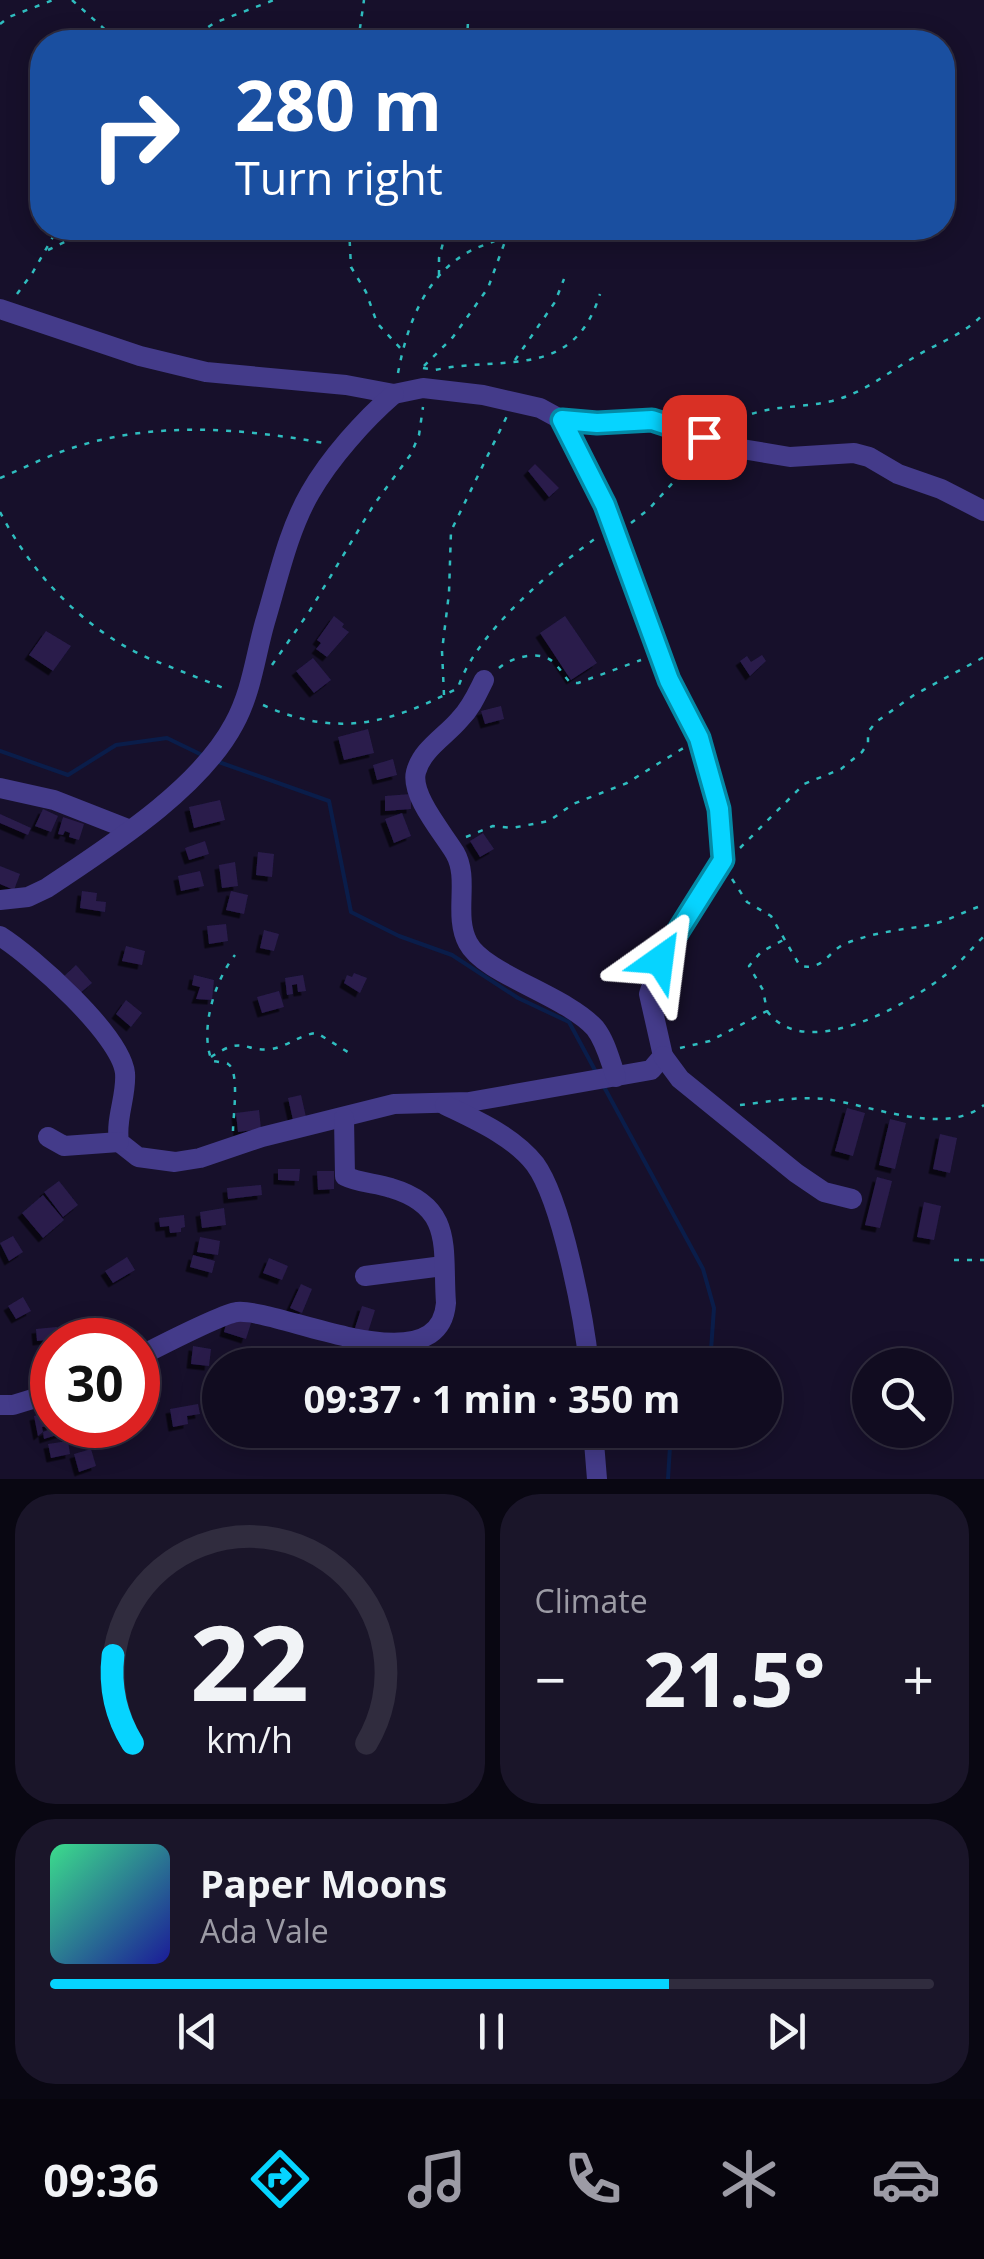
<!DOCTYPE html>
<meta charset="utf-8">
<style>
:root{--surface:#110c20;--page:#1a1529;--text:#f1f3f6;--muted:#9c9ba5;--line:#302c3e;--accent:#06d4ff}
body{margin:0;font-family:"Open Sans",sans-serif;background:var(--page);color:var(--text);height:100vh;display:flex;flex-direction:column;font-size:38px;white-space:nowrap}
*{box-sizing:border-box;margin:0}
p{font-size:32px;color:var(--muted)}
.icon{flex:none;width:55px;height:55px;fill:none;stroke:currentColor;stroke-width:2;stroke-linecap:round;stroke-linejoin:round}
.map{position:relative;height:1479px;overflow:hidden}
.sheet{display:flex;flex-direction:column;gap:15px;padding:15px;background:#090712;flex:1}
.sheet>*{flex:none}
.guide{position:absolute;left:30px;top:30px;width:925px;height:210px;border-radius:40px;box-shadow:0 5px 25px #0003,0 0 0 2px var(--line);background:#1a4fa0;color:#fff;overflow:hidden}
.tools{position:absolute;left:852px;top:1348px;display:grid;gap:20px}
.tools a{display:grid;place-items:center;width:100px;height:100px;border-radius:50%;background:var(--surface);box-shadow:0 5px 25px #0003,0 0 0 2px var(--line);font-size:50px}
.speed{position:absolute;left:30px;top:1318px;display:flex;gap:20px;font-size:50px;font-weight:700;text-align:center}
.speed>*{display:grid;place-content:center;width:130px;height:130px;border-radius:50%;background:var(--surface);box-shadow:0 5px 25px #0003,0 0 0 2px var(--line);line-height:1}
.speed .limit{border:15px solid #d22;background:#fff;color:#111}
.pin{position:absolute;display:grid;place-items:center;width:85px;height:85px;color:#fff;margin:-42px;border-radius:20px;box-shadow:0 5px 15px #0006}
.me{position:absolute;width:110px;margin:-55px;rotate:31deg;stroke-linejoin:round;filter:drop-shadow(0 0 8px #0008)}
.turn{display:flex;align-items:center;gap:35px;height:210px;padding:0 40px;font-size:45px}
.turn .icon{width:130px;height:130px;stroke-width:2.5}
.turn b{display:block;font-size:70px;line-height:85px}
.big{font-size:75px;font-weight:700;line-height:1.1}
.sheet .tile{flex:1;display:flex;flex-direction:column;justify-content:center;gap:15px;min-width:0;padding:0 35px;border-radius:40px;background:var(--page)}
.sheet .dial{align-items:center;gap:0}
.dial svg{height:260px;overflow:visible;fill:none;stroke:var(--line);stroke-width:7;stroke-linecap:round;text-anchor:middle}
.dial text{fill:var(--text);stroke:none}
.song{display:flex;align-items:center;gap:30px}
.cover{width:120px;height:120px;border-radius:15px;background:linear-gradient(135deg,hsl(150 70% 55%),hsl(240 70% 35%))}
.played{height:10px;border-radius:5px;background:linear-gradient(90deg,var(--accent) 70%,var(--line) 70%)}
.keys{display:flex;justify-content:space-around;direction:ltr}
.heat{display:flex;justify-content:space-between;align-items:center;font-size:55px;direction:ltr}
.sheet .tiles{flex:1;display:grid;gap:15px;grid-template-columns:1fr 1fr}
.tile:last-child{grid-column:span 2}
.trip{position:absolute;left:202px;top:1348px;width:580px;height:100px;border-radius:50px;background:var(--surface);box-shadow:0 5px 25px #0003,0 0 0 2px var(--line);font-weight:700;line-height:100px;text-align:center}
.tabs{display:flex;height:160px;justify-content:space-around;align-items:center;background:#07050d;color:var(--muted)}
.tabs .icon{width:70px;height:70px}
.tabs .active{color:var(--accent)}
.tabs b{font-size:45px;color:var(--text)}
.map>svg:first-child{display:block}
</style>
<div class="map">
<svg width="984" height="1479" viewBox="0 0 984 1479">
<defs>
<filter id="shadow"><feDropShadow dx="-4.5" dy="4.5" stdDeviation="0" flood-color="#0009"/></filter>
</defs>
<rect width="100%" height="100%" fill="#17102b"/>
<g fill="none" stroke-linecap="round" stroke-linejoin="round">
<g stroke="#0a1d4a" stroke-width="4">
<polyline points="0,751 68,775 116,745 167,738 202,755"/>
<polyline points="216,761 329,801 351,912 399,936 452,955 518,998 569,1022 596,1072"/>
<polyline points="603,1085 703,1269 714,1308 711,1350 702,1365"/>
<polyline points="668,1479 671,1430"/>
</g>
</g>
<g fill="#291c4c" filter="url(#shadow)">
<polygon points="535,464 559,488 549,497 528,471"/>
<polygon points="334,616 344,624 342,627 349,632 327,657 316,649 321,643 317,640"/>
<polygon points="565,616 597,663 571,680 540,633"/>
<polygon points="46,631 71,646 53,671 29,655"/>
<polygon points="762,655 766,661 750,676 740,661 747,656 751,662"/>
<polygon points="313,658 331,680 314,693 296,671"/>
<polygon points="501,706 504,719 485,724 481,711"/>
<polygon points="368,729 374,753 344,760 338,737"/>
<polygon points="393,759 397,775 377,780 373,765"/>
<polygon points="411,794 411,809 385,811 385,796"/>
<polygon points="220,800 225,820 194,828 189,807"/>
<polygon points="43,809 58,816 51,832 35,826"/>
<polygon points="402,813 411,836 394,843 385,819"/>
<polygon points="0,814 31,828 28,835 0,823"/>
<polygon points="63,817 84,824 79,840 69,837 70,833 65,831 63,835 58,834"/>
<polygon points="483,833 494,849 480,857 470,841"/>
<polygon points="205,841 209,854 189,860 185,848"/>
<polygon points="258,852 274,854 272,877 256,875"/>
<polygon points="235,862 238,886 222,888 219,865"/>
<polygon points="0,866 20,874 14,890 0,884"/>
<polygon points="200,871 204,886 181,891 178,876"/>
<polygon points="82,891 97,893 96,901 106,902 105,912 80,908"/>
<polygon points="231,891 248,895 244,914 226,910"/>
<polygon points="226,924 228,941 209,944 207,926"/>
<polygon points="264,930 279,934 274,951 260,948"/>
<polygon points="126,946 145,951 142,965 122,961"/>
<polygon points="76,965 92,983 78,995 62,978"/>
<polygon points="354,973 367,978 360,993 344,983 347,975 352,977"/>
<polygon points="194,975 214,980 212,1000 196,999 200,987 192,985"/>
<polygon points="303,975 306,991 298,992 297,984 292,985 293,994 287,995 285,978"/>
<polygon points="279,991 284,1007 262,1013 257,997"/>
<polygon points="126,1000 142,1013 131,1027 116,1014"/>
<polygon points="301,1095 306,1117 293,1120 288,1098"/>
<polygon points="847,1108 865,1113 853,1156 835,1151"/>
<polygon points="259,1110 261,1129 238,1132 236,1113"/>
<polygon points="890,1119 906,1123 895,1169 879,1165"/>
<polygon points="940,1134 957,1138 950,1173 933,1169"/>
<polygon points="278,1169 300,1169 299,1181 278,1180"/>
<polygon points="317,1171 334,1171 334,1189 318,1190"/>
<polygon points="877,1177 892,1181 880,1228 865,1225"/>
<polygon points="59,1181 78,1205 63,1217 44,1192"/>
<polygon points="261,1185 262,1195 228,1199 227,1188"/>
<polygon points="43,1195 64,1220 43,1238 22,1213"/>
<polygon points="924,1202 941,1206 934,1240 917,1237"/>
<polygon points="224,1208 226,1225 202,1228 200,1212"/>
<polygon points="184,1215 185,1227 181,1228 181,1232 170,1233 169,1226 160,1227 159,1218"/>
<polygon points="13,1236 23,1252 9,1261 0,1243"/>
<polygon points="200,1237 220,1241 218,1255 197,1252"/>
<polygon points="193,1255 215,1261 212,1273 190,1267"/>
<polygon points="127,1257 135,1270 113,1283 105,1271"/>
<polygon points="269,1258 288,1266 282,1280 263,1273"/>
<polygon points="301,1284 312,1289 302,1313 290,1308"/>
<polygon points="23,1297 31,1311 16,1319 8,1306"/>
<polygon points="362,1306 375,1310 368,1332 355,1328"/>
<polygon points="228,1316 251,1323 246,1339 224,1332"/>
<polygon points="57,1327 59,1340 52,1340 52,1353 48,1353 47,1340 37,1341 36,1329"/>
<polygon points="193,1346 211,1349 209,1366 191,1364"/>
<polygon points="157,1394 160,1402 148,1407 150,1414 142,1417 138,1402"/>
<polygon points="198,1404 200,1414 187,1416 188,1424 173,1427 170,1409"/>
<polygon points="52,1412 52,1425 42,1427 43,1432 61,1425 63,1433 44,1439 43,1432 38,1436 34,1416"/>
<polygon points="68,1441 70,1454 51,1458 48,1444"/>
<polygon points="91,1449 96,1466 79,1472 74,1454"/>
</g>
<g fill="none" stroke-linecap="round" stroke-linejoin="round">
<g stroke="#2fbdbf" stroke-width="2.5" stroke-dasharray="5 8" stroke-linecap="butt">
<polyline points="72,0 119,42"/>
<polyline points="0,24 9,17 53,0"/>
<polyline points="187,42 214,23 274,0"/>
<polyline points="358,42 364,0"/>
<polyline points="467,42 468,21"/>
<polyline points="349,228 351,267 366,292 377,323 402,350"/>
<polyline points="48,250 94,228"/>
<polyline points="439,275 439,258 447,228"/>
<polyline points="17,294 33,272 58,228"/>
<polyline points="515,360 555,302 564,279"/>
<polyline points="424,366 453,337 488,288 507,236"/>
<path d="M 423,368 L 435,370 C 505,355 573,381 600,294"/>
<path d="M 398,373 C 407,325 425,274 472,250 C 486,243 503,241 512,228"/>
<path d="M 728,424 C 767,403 792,410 832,401 C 863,393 886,374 913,358 C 937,343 966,334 984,313"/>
<path d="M 0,478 C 24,468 47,456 72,448 C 154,421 240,428 324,443"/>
<path d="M 0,512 C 32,574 83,629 148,658 C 175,669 202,679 228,690"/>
<polyline points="631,523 649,509 699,454"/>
<polyline points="272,665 309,612 373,506 411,454 419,435 423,407"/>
<path d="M 499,668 C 511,657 542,649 554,663 C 561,669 564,677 571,683 L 578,683 L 641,660"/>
<polyline points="444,695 442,651 449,593 451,531 507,416"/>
<path d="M 263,705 C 336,738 390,724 458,688 C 475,634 550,571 596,538"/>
<polyline points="466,837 493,826 512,828 549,821 573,804 627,783 685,747"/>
<polyline points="740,848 804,784 841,769 862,752 868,743 868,732 876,722 914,695 984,657"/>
<path d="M 732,879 L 747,902 L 771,916 L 800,966 C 825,971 828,950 847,943 C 872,933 898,930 924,926 C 945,923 964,911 984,905"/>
<path d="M 767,1011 C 804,1062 901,1008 940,979 C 957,967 969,951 984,936"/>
<polyline points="680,1048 710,1041 767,1011 763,990 749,966 761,952 785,939"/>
<path d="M 211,1057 C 245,1034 244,1053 272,1049 C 288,1046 301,1034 317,1033 L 351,1054"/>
<path d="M 740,1105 C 767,1102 797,1096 825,1099 C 871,1105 945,1137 984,1105"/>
<path d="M 233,1131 C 233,1117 240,1071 228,1064 C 227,1063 213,1061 212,1061 C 199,1030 215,980 235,955"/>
<polyline points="954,1260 984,1260"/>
</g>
<g stroke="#443b8a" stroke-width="20">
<path d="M 0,309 L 140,356 L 206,372 L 346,385 L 394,394 L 423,388 L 483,395 L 540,408 L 562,420 L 605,505 L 669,680 L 699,739 L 719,809 L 723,860 L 660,960 L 649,994 L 663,1056 L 651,1070 L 469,1102 L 394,1104 L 262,1137 L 200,1158 L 175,1162 L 138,1157 L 119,1142 C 115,1118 127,1096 125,1073 C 121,1035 32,956 0,936"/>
<polyline points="562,420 597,423 652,420 742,449 790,457 854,453 869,457 898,474 941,489 984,511"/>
<path d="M 484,680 C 477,694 471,708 460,719 C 446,736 422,749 416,772 C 410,795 443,833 455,853 C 470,879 453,915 468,943 C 484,974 565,995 595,1028 C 606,1042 610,1061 616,1077"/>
<polyline points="0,788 54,800 128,829"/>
<path d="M 0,900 L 28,897 L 47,888 C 108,847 199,790 234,724 C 252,691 255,657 265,622 C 278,579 288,531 310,493 C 330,458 364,420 394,394"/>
<polyline points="663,1056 680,1079 796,1173 824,1192 852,1199"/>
<path d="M 445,1105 C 476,1120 513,1136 535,1164 C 562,1201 584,1318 589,1365"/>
<polyline points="48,1137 64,1146 119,1142"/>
<polyline points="365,1276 443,1266"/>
<path d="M 138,1357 C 156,1348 221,1314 237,1312 C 279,1308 439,1389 446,1303 C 442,1249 455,1207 391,1188 C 376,1183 359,1183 345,1176 L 344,1118"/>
<polyline points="0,1405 13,1405 52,1393"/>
<polyline points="593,1430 597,1479"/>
</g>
</g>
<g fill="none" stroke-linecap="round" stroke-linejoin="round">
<g stroke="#048aa6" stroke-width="25">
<polyline id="route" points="660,960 723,860 719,809 699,738 669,680 605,505 562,420 597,423 652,420 704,437"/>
</g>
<use href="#route" stroke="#06d4ff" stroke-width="18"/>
</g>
</svg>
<div class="tools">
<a><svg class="icon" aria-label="search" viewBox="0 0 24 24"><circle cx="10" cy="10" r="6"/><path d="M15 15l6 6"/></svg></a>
</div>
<div class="speed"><div class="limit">30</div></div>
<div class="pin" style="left:704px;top:437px;background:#d93025"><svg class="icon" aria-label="arrive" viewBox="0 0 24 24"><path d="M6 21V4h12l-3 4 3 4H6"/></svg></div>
<svg class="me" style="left:660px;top:960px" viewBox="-20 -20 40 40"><path d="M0-17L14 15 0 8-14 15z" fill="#06d4ff" stroke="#fff" stroke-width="4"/></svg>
<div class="trip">09:37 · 1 min · 350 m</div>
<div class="guide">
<div class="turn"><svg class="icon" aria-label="right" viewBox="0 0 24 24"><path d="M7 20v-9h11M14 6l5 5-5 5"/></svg><div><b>280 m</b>Turn right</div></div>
</div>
</div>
<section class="sheet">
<div class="tiles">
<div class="tile dial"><svg viewBox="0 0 100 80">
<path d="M14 69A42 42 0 1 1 86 69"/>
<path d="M14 69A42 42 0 0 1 8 42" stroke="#06d4ff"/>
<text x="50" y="56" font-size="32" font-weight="700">22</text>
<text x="50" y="72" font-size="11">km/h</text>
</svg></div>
<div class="tile"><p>Climate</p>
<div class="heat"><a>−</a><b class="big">21.5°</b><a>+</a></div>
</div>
<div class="tile">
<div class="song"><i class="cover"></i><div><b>Paper Moons</b><p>Ada Vale</p></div></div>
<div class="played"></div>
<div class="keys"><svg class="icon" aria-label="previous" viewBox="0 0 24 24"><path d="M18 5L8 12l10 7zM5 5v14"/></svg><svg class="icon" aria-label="pause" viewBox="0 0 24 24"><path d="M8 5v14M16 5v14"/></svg><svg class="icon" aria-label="next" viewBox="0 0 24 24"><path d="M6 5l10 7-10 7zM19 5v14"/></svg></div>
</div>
</div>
</section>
<nav class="tabs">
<b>09:36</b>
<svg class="icon active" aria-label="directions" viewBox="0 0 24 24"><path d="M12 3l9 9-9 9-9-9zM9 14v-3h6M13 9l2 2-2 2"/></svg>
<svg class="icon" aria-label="music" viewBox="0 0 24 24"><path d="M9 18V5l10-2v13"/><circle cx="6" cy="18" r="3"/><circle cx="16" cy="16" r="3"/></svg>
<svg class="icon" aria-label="phone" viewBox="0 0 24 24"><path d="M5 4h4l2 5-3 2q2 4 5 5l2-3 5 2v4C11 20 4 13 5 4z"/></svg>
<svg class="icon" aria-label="climate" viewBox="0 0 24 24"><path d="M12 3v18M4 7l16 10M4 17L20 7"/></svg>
<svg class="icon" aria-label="car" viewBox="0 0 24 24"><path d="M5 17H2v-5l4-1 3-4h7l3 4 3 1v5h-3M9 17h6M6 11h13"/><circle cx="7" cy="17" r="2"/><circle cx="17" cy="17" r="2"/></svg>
</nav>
